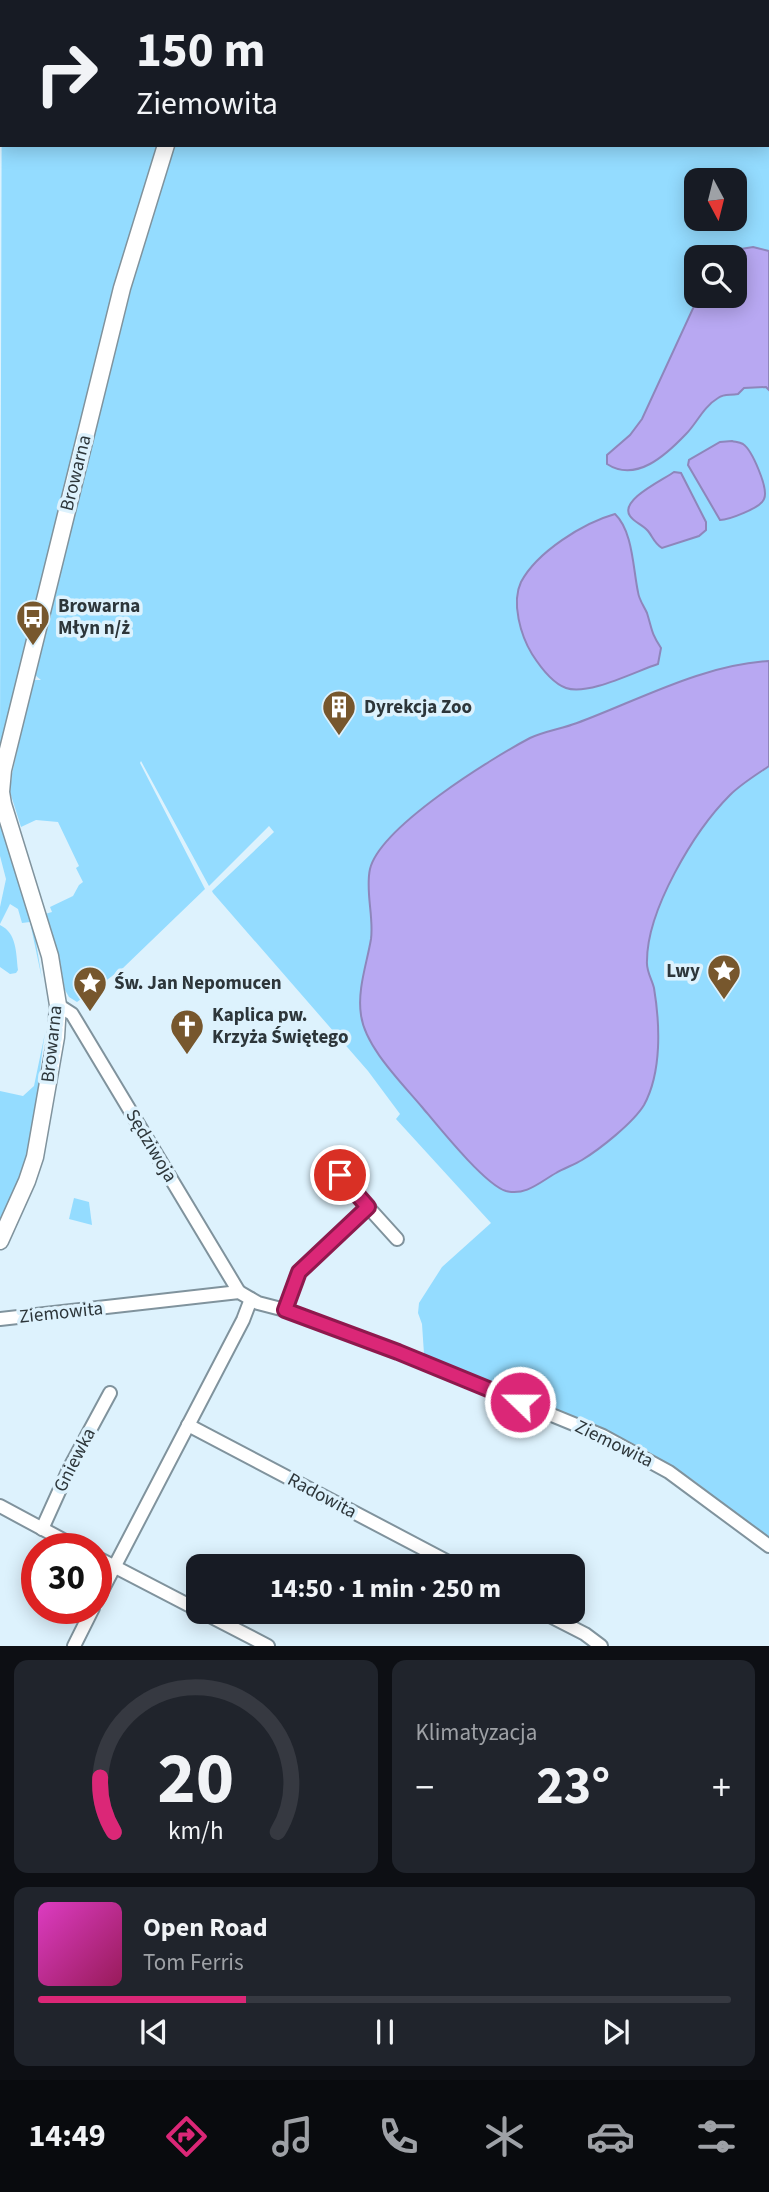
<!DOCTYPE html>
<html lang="pl">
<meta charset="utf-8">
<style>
:root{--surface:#171b24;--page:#20242c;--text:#f1f3f6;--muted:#9ea1a6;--line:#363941;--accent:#db2777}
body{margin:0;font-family:"Source Sans 3",sans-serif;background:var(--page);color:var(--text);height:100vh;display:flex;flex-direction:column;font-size:26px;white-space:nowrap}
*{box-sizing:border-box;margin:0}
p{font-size:23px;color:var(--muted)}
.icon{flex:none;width:38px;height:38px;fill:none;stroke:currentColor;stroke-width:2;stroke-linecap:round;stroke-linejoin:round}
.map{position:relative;height:1646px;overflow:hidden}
.side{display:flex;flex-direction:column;gap:14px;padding:14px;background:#0d0f14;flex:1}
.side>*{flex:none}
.hud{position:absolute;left:0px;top:0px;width:770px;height:147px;box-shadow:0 4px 18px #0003;background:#171b24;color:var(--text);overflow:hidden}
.needle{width:46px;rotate:173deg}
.tools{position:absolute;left:684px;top:168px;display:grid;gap:14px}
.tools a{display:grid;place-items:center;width:63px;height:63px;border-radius:14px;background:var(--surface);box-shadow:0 4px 18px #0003;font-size:35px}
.speed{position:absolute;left:21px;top:1533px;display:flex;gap:14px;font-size:35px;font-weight:700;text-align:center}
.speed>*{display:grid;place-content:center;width:91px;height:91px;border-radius:50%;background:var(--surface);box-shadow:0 4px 18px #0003;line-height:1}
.speed .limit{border:10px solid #d22;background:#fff;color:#111}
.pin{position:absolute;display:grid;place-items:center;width:60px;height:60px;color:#fff;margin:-30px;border:4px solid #fff;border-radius:50%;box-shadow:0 2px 7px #0007}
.me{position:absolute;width:77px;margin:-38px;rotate:292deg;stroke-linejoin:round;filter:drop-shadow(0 0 5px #0008)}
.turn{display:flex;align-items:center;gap:24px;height:147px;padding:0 21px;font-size:32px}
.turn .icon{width:91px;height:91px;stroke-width:2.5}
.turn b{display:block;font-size:49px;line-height:60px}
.big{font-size:52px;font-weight:700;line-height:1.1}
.side .tile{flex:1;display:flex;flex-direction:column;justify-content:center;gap:10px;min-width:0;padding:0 24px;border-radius:14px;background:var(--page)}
.side .dial{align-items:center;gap:0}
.dial svg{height:182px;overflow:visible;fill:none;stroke:var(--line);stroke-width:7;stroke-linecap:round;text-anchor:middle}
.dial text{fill:var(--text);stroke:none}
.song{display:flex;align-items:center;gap:21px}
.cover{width:84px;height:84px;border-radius:10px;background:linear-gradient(135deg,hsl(310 70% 55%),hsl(330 70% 35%))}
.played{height:7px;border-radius:4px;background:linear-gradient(90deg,var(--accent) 30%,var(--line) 30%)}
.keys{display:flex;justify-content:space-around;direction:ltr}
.heat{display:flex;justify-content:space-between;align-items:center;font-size:38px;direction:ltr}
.side .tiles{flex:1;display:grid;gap:14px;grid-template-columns:1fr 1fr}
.tile:last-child{grid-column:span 2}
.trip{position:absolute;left:186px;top:1554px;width:399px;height:70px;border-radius:14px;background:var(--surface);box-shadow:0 4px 18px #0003;font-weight:700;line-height:70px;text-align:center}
.menu{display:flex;height:112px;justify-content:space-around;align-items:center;background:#090b0e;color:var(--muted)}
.menu .icon{width:49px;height:49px}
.menu .current{color:var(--accent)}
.menu b{font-size:32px;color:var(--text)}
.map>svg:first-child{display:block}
</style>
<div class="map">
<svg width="769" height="1646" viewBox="0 0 769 1646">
<rect width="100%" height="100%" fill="#ddf2fd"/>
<g fill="#94dcff" fill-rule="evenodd">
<polygon points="6,0 219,0 4,2"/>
<path d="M 231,0 L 769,0 L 769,1540 L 696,1482 L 646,1450 L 593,1425 L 428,1361 L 424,1354 L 422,1324 L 418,1313 L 419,1303 L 442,1267 L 491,1223 L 396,1119 L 400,1114 L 368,1071 L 213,893 L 212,891 L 274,832 L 269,826 L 209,886 L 141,761 L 140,763 L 205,889 L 123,968 L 77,1002 L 69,997 L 65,990 L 59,956 L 45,914 L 52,912 L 50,907 L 73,896 L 79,885 L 83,882 L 76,868 L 79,866 L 58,822 L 36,820 L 21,827 L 10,792 L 12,774 L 33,680 L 41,680 L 35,675 L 48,626 L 44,625 L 125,295 L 172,145 L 768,145 L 768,2 L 230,2 ZM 696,180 L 735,180 L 735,219 L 696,219 ZM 696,257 L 735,257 L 735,296 L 696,296 Z"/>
<polygon points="2,3 2,145 161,145 22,669 19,669 0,748"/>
<polygon points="0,824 5,832 33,924 42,979 30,922 22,923 18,909 10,904 0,924 0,907 6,879 0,856"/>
<path d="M 0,925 C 17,933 16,953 18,970 L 16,973 L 10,974 L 0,967 Z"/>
<path d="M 45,1033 C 38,1072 39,1113 30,1152 C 24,1178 10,1204 0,1229 L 0,1091 L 23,1096 L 34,1086 Z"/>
<polygon points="74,1198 89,1202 92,1225 69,1219"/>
</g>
<g fill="#b8a8f2" stroke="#8e86bb" stroke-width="2">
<path d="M 753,247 L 769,251 L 769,390 L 766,387 L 744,388 L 738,394 C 730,396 725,393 718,398 C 703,407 697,423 686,434 C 666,455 636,483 607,464 L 607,455 L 630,435 L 642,419 L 695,304 L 701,296 L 735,296 L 735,257 L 727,257 L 735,250 Z"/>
<path d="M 732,441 C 735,442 739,442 743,444 C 752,450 769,489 764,499 C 761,508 728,520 720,520 L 688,465 L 689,460 L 720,442 Z"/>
<path d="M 674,472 L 681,473 L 706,522 L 706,530 L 699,536 L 662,548 C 654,543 653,537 648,531 C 643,525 634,522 630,516 C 619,500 663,480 674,472 Z"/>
<path d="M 615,514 C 633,531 633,569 638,592 C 639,600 644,606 647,613 C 652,629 651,633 661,648 L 658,664 C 636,671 588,696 566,688 C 552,683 539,665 532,654 C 521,636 511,603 521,582 C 537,552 583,523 615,514 Z"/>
<path d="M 769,661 L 769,766 C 756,775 741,784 730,795 C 694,831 647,910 647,961 C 646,971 652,979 654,988 C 660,1024 662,1072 644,1105 C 633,1123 600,1149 582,1160 C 574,1165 564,1168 556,1173 C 540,1182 526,1196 506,1191 C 485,1185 438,1126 422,1107 C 402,1083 365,1047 361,1015 C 357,990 367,963 371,939 C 374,916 365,891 370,869 C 380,827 492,758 530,738 C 545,731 561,729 577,723 C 639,700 702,665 769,661 Z"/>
</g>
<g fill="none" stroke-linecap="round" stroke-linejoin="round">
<g stroke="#80939d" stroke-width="16">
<g id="minor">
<polyline points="58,1005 72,1014 239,1292"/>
<polyline points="368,1207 397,1239"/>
<polyline points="285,1310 299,1272 368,1207 340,1175"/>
<polyline points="0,1319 239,1292 258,1303 285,1310 398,1352 603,1436 669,1472 769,1546"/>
<polyline points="188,1425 456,1566"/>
<polyline points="0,1506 80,1549"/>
<polyline points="42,1529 70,1467 110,1393"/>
<polyline points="96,1557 198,1610"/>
<polyline points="96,1602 243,1320 251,1299"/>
<polyline points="202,1612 268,1646"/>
<polyline points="542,1612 585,1634 601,1646"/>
<polyline points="74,1646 93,1608"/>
</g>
</g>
<g stroke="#80939d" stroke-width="19">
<g id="tertiary">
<polyline points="224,2 225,0"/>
<polyline points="0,1241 27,1181 35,1157 56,1037 58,1005 50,956 3,804 1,792 3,770 122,288 166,145"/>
</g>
</g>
<use href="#minor" stroke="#fff" stroke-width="12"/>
<use href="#tertiary" stroke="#fff" stroke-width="16"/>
</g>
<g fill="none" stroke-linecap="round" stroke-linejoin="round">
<g stroke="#8e194d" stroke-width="18">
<polyline id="route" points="340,1175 368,1207 299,1272 285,1310 398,1352 520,1402"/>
</g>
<use href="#route" stroke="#db2777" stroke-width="12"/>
</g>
<defs>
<g id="bus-pin" transform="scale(1.75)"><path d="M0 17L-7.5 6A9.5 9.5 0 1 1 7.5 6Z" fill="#77572d" stroke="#ddf2fd"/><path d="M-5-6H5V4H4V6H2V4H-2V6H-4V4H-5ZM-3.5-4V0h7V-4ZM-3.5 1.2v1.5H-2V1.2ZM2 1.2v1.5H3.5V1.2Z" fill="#fff"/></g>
<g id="building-pin" transform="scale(1.75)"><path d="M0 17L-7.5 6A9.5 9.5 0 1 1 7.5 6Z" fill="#77572d" stroke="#ddf2fd"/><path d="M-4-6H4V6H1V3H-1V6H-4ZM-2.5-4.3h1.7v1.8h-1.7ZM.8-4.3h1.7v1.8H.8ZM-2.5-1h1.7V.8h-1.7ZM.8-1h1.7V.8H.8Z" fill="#fff"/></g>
<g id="sight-pin" transform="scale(1.75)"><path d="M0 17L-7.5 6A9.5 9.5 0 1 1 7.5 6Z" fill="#77572d" stroke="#ddf2fd"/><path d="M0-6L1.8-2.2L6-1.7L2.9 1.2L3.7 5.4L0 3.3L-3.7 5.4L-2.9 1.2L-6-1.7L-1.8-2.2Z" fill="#fff"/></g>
<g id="church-pin" transform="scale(1.75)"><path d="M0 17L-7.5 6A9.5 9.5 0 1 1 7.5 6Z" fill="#77572d" stroke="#ddf2fd"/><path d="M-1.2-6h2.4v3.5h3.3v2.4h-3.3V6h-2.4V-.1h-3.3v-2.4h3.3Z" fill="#fff"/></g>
</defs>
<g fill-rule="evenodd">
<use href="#bus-pin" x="33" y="617"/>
<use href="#building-pin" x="339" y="707"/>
<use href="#sight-pin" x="724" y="971"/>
<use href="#sight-pin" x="90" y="983"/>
<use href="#church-pin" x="187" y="1026"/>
</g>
<g text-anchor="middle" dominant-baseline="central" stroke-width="7" stroke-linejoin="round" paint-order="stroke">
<g font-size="19" fill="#2d363a" stroke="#ddf2fd">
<text transform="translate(76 473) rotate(-76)">Browarna</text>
<text transform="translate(52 1044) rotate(-84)">Browarna</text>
<text transform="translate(151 1146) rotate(59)">Sędziwoja</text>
<text transform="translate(61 1313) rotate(-6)">Ziemowita</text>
<text transform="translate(614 1444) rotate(26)">Ziemowita</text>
<text transform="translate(75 1460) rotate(-63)">Gniewka</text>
<text transform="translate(322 1496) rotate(28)">Radowita</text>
</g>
<g font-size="19" font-weight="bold" fill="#2d363a" stroke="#ddf2fd" text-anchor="start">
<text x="58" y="606">Browarna<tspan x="58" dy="22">Młyn n/ż</tspan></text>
<text x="364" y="707">Dyrekcja Zoo</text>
<text x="700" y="971" text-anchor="end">Lwy</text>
<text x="114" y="983">Św. Jan Nepomucen</text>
<text x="212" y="1015">Kaplica pw.<tspan x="212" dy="22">Krzyża Świętego</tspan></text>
</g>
</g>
</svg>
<div class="tools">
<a><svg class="needle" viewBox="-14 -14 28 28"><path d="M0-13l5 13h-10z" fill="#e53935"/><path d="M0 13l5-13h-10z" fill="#9ea1a6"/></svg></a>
<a><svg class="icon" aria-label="search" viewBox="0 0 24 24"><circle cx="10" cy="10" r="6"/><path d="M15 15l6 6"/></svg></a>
</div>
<div class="speed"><div class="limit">30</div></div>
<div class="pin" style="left:340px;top:1175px;background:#d93025"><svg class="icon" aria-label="arrive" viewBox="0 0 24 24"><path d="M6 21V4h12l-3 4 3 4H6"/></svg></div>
<svg class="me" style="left:520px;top:1402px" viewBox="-20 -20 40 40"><circle r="17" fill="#db2777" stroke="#fff" stroke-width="3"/><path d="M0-11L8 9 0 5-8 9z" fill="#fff"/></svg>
<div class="trip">14:50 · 1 min · 250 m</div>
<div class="hud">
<div class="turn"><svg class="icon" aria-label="right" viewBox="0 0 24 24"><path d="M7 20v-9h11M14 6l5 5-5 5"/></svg><div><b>150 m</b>Ziemowita</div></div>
</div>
</div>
<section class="side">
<div class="tiles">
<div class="tile dial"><svg viewBox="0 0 100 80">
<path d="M14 69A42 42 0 1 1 86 69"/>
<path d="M14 69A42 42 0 0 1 8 45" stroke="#db2777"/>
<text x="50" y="56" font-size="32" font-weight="700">20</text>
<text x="50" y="72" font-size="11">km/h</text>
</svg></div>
<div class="tile"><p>Klimatyzacja</p>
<div class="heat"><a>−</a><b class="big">23°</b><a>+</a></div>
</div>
<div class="tile">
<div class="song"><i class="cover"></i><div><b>Open Road</b><p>Tom Ferris</p></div></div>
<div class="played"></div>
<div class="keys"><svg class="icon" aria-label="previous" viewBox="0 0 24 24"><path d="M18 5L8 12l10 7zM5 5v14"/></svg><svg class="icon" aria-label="pause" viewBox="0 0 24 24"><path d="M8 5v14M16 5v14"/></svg><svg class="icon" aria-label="next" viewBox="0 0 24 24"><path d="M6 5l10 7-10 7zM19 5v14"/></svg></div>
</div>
</div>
</section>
<nav class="menu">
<b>14:49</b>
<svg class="icon current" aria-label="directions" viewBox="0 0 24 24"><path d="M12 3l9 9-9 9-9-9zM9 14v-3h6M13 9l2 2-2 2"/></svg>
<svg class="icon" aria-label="music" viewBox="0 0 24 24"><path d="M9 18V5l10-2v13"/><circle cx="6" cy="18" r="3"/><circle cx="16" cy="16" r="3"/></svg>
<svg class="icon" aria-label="phone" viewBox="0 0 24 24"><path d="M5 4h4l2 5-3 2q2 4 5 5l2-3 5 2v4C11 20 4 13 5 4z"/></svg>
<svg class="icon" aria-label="climate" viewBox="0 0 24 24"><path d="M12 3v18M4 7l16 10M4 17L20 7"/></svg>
<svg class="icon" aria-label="car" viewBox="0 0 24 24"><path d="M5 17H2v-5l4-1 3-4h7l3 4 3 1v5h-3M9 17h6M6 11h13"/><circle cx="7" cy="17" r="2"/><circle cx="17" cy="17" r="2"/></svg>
<svg class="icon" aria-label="filters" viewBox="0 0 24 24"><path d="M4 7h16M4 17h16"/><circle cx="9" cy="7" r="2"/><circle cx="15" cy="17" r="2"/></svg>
</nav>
